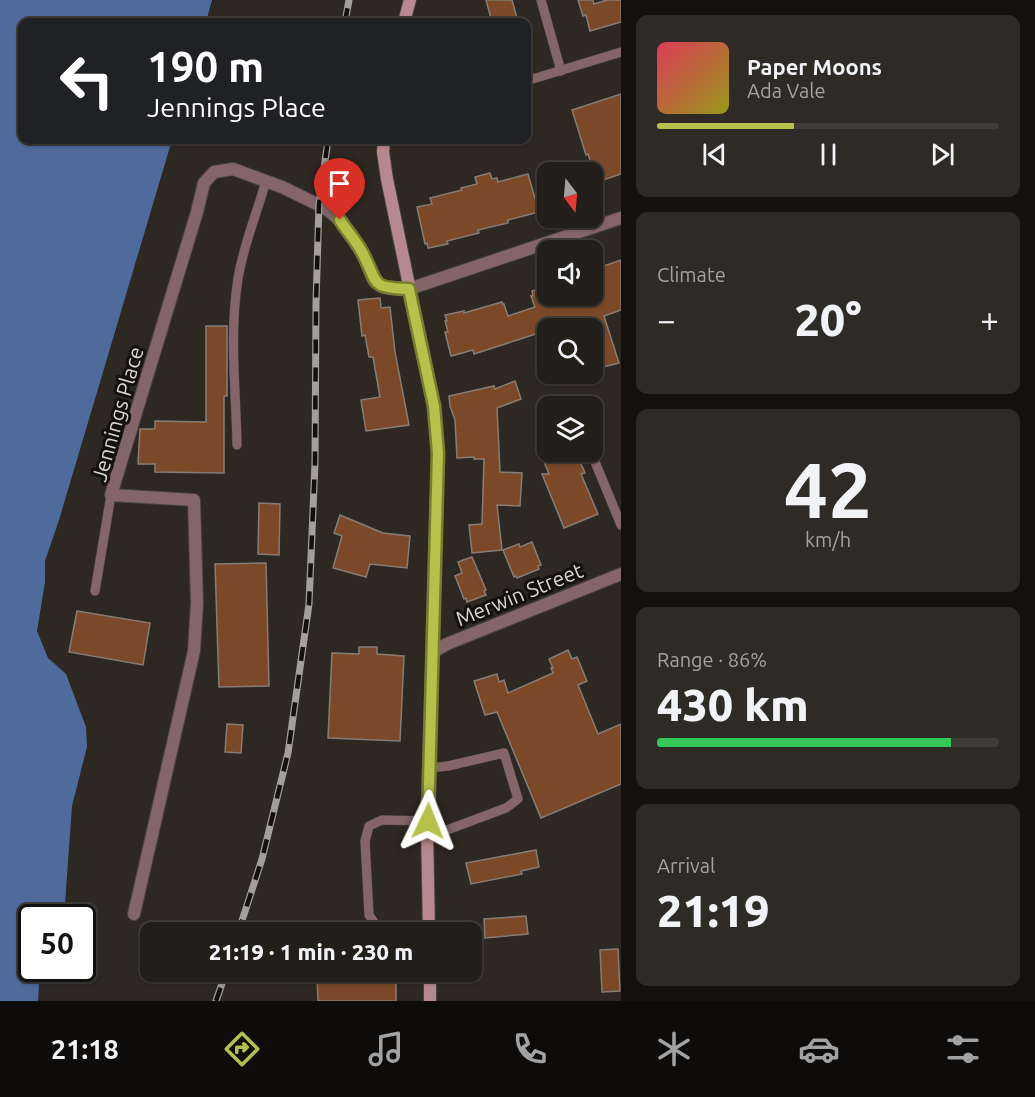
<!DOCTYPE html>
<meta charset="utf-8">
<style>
:root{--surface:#221e19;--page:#2e2b26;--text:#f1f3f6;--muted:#a2a2a2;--line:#3f3c38;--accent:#b6c149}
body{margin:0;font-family:Ubuntu,sans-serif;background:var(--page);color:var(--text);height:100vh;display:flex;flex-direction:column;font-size:22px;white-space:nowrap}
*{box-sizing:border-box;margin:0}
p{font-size:20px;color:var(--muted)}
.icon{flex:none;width:33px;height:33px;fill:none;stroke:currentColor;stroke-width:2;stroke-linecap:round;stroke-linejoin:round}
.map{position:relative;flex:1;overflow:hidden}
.sheet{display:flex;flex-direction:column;gap:15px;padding:15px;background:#13100e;width:414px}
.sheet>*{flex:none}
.guide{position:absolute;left:18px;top:18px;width:513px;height:126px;border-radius:12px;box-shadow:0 2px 4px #0004,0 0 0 2px var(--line);background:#202124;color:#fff;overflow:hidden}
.needle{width:39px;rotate:164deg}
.buttons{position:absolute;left:537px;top:162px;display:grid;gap:12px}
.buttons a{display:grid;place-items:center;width:66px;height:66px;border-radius:12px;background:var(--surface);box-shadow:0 2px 4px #0004,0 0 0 2px var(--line);font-size:30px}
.speed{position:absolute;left:18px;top:904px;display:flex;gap:12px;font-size:30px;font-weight:700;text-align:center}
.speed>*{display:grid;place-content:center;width:78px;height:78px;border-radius:50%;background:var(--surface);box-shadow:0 2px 4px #0004,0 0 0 2px var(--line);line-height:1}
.speed .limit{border:3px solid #111;border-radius:9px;background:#fff;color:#111}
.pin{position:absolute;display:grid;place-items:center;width:51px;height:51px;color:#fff;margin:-62px -26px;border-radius:50% 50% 50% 0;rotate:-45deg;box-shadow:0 0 6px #0007}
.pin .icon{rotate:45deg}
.me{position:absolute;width:66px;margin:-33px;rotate:2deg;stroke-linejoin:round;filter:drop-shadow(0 0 4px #0008)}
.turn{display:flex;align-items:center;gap:21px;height:126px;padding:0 30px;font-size:27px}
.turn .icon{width:78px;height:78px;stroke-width:2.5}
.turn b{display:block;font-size:42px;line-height:51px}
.big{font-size:45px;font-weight:800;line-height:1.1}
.sheet .tile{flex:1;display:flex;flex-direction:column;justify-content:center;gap:9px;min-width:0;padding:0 21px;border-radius:12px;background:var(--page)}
.sheet .dial{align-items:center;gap:0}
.dial b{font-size:78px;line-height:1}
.song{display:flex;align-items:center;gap:18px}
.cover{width:72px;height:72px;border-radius:9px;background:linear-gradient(135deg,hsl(350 70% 55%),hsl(60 70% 35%))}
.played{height:6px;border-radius:3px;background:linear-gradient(90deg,var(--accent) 40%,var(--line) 40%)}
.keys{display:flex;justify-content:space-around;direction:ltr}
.heat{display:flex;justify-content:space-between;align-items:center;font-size:33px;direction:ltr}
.charge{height:9px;border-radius:4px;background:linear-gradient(90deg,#34c759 86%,var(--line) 0)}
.trip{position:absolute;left:140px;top:922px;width:342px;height:60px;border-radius:12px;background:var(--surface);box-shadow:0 2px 4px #0004,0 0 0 2px var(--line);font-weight:800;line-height:60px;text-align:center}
.tab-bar{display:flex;height:96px;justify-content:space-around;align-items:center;background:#0e0c0a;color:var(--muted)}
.tab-bar .icon{width:42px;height:42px}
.tab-bar .current{color:var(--accent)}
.tab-bar b{font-size:27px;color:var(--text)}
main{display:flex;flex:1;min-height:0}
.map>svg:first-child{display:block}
</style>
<main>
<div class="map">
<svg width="621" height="1001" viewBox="0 0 621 1001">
<rect width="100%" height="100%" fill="#2d2821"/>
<polygon fill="#4e6b9b" points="0,0 212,0 206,22 22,22 22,140 172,140 59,520 45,561 45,582 37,631 48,658 66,674 86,727 87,747 72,806 64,918 32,918 32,969 40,969 38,1001 0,1001"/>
<g fill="#7b4927" stroke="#867d77" stroke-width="1.5">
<polygon points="486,0 512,0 518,22 492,22"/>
<polygon points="578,0 593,0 594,4 607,0 621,0 621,22 590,31 586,15 583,16"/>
<polygon points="621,94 621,174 597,182 588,154 586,155 572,110"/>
<polygon points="490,173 492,179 497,178 498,182 528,174 539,212 508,220 508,223 478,230 479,233 447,241 448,244 428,248 427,243 425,244 417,207 432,204 430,198 462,190 461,188 477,184 475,177"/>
<polygon points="621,260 621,310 604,316 619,363 592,370 592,328 548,328 548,336 544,337 542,332 474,354 473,350 451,356 445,332 448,332 445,321 447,321 445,315 464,311 464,313 502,302 503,304 504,304 508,316 535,307 531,296 533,296 532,291 548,286 548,296 592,296 592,270"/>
<polygon points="380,298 381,308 390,307 395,352 409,425 366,431 361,400 380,397 373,357 369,357 365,335 362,336 358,300"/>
<polygon points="206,326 227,326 227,396 224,396 224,473 155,472 155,464 138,464 140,429 155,429 155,421 206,422"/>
<polygon points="515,381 521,399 497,408 500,472 522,473 520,506 497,505 502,550 472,553 469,525 482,524 484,459 474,459 474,457 457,458 455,420 450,406 449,396 494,386 495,389"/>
<polygon points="555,452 576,452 585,473 581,474 598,514 564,528 542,474 549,474 542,457"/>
<polygon points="259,503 280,504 279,555 258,554"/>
<polygon points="340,515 383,533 410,536 407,568 370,564 366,577 333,568 342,536 334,533"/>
<polygon points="532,542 541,565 538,566 539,569 517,578 516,576 514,577 503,550 519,544 520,547"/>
<polygon points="472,557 486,590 484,591 486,595 467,602 466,598 464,599 455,576 462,573 458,562"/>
<polygon points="266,563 269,686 219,687 215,564"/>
<polygon points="77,611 150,623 143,665 69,652"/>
<polygon points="359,647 377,647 377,654 404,656 400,741 328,738 332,653 359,654"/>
<polygon points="568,650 572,659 577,657 587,681 578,685 598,734 621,724 621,784 541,818 497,712 485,715 474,681 497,674 499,682 504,680 508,693 553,673 551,668 553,668 549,659"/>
<polygon points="227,724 243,725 241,753 225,752"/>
<polygon points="536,850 539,867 521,871 522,874 471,884 466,863"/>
<polygon points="526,916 528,934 485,938 484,919"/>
<polygon points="618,949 620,991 602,992 600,950"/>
<polygon points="362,976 396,984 396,1001 318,1001 317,977"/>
</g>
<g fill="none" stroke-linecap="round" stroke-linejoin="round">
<g stroke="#49443d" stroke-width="10">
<g id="service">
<polyline points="541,0 561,71"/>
<polyline points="526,81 621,52"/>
<polyline points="543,423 548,421"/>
<path d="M 237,445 C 236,390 229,334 238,279 C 243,246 257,213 266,181"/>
<polyline points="591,452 621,525"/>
<polyline points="95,591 111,495"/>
<polyline points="428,821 382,820 369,826 365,841 369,915 376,925 388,928 429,927"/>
<polyline points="428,830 447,830 506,808 518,799 504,753 448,766 429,768"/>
</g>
</g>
<g stroke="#49443d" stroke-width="14">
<g id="minor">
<polyline points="433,652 447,644 621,574"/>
<polyline points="134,914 194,651 197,603 194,500 111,495 197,212 204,183 214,172 233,169 282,187 325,208 340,220 362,252 374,281 383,287 409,289 621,218"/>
</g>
</g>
<g stroke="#49443d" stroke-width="14">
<g id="secondary">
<polyline points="404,22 410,0"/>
<polyline points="384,140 383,152 387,179 434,406 438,453 427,826 429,933"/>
<polyline points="430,972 430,1001"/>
</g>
</g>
<use href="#service" stroke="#846669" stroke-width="9"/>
<use href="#minor" stroke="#846669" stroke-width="12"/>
<use href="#secondary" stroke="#b7898d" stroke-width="12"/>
<g stroke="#a39f9b" stroke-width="7">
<g id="rail">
<polyline points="345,22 349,0"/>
<polyline points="238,933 262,859 288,753 309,604 315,463 316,303 319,204 328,140"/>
<polyline points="216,1001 226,972"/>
</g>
</g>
<use href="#rail" stroke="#13110e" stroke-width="4.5" stroke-dasharray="14" stroke-linecap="butt"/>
</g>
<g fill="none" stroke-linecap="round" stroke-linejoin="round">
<g stroke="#767d2f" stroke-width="15">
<path id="route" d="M 340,220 C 347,231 356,241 362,252 C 379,283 368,288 409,289 L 434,406 L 438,453 L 428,821"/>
</g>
<use href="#route" stroke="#b6c149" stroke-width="10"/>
</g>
<g text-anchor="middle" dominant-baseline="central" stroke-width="6" stroke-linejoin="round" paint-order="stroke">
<g font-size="21" fill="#d9d6d2" stroke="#13110e">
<text transform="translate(117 414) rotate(-74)">Jennings Place</text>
<text transform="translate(519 594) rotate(-22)">Merwin Street</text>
</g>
</g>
</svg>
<div class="buttons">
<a><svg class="needle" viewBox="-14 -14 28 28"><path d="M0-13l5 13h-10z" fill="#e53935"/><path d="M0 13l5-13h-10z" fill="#a2a2a2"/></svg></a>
<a><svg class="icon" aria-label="sound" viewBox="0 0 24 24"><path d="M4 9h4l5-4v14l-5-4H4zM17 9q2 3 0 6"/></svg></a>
<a><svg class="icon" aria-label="search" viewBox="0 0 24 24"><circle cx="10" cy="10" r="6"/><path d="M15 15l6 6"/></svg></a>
<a><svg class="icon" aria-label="layers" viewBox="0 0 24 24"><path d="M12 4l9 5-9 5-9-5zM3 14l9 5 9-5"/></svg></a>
</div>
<div class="speed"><div class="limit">50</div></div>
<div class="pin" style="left:340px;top:220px;background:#d93025"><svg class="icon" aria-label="arrive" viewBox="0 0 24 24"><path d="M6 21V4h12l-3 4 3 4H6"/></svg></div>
<svg class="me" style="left:428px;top:821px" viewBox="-20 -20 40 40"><path d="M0-17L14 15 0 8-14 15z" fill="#b6c149" stroke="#fff" stroke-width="4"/></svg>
<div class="trip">21:19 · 1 min · 230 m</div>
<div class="guide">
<div class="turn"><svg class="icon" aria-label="left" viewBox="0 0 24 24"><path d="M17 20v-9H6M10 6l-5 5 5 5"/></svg><div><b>190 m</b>Jennings Place</div></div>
</div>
</div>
<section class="sheet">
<div class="tile">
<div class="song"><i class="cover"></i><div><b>Paper Moons</b><p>Ada Vale</p></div></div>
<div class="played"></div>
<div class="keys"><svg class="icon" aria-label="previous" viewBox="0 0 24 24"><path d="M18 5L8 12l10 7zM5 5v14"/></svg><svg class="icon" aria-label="pause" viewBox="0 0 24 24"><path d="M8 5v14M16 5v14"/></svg><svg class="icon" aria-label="next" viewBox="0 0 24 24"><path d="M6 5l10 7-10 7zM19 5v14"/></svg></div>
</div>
<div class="tile"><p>Climate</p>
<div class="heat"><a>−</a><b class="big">20°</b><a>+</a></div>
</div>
<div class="tile dial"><b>42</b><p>km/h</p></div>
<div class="tile"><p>Range · 86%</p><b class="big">430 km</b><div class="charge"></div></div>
<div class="tile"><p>Arrival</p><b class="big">21:19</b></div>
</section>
</main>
<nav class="tab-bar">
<b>21:18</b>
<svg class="icon current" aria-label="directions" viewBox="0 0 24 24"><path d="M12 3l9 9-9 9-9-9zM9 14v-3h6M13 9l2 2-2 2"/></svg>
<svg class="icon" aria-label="music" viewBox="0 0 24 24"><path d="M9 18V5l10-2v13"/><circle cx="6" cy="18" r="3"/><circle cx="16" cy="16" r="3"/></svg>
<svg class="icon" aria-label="phone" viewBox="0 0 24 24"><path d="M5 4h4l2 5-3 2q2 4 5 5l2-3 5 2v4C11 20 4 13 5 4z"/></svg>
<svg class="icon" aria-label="climate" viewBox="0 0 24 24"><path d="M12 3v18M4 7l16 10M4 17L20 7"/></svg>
<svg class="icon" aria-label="car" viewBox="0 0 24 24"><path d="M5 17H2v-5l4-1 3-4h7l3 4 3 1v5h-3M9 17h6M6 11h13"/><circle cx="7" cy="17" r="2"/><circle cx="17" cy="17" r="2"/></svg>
<svg class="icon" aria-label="filters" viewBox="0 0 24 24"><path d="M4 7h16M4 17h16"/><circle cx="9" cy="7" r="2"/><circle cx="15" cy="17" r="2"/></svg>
</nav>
